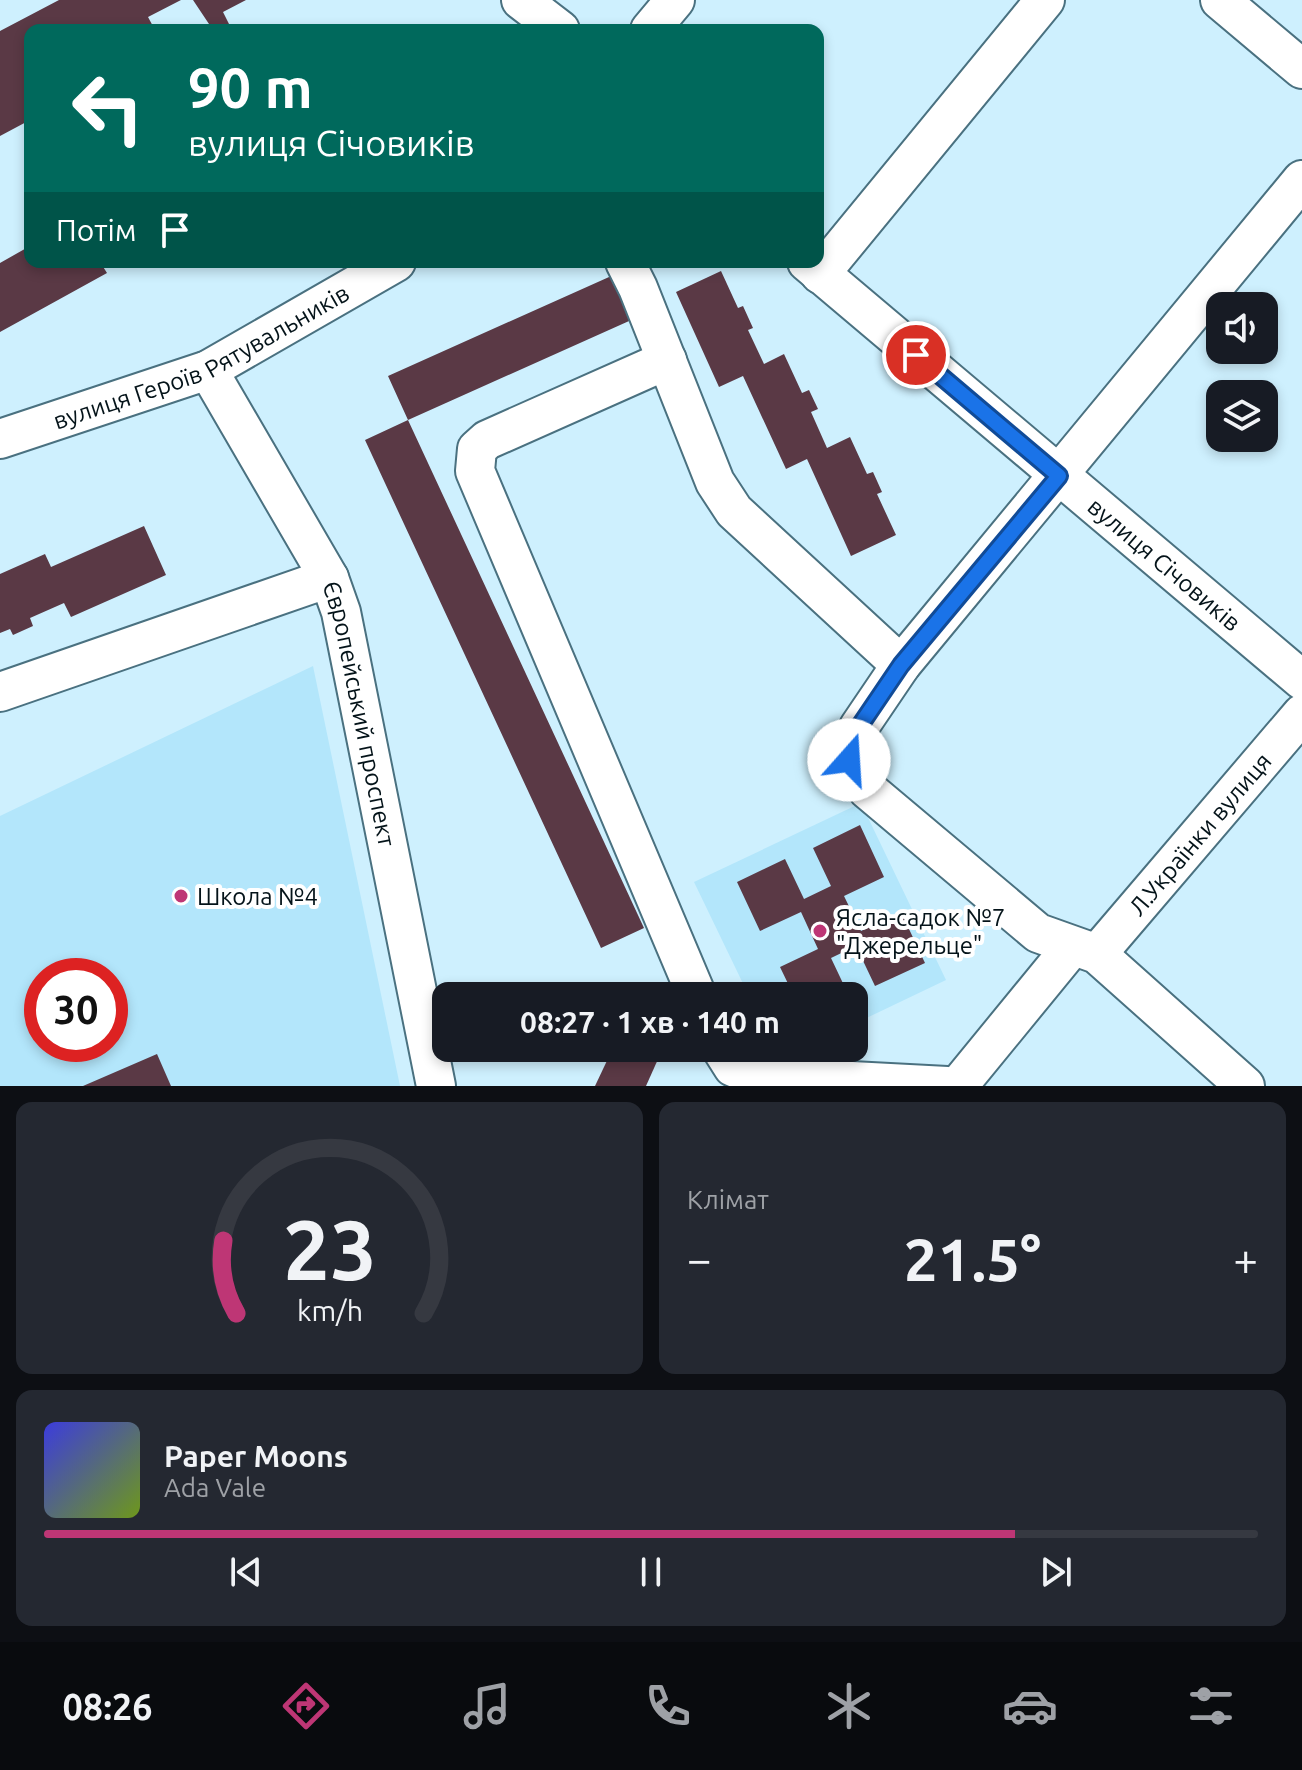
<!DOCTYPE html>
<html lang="uk">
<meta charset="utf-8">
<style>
:root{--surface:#171b24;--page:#242831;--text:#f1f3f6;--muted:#9ea1a6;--line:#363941;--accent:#be3675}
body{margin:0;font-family:Ubuntu,sans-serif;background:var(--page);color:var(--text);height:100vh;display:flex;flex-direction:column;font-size:30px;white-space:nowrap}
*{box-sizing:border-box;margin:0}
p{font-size:26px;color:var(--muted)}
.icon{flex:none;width:44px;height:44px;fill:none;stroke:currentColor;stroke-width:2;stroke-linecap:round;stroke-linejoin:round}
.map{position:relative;height:1086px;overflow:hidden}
.details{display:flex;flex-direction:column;gap:16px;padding:16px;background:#0d0f14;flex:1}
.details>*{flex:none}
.guide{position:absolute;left:24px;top:24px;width:800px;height:244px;border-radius:16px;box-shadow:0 4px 12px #0003;background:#00695c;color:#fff;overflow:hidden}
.buttons{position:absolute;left:1206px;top:292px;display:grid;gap:16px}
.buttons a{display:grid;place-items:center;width:72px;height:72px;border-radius:16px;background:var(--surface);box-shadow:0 4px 12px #0003;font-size:40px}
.speed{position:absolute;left:24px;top:958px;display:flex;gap:16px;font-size:40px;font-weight:700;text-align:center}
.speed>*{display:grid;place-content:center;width:104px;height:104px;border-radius:50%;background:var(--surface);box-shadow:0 4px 12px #0003;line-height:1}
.speed .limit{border:12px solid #d22;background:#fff;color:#111}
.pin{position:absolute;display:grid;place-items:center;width:68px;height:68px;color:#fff;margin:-34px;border:4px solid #fff;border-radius:50%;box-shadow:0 2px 8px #0007}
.me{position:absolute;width:88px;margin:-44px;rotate:19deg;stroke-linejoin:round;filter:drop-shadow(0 0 6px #0008)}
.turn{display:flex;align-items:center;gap:28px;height:168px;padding:0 32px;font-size:36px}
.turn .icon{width:104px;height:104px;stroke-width:2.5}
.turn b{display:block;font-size:56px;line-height:68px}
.then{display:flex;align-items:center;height:76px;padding:0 32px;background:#0003;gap:16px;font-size:30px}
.big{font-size:60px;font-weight:600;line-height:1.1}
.details .tile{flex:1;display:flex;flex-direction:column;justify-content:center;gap:12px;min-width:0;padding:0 28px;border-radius:16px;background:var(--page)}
.details .dial{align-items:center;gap:0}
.dial svg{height:208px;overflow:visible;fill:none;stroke:var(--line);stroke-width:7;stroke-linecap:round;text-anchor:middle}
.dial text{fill:var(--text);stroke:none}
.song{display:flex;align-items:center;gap:24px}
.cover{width:96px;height:96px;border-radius:12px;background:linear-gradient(135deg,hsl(240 70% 55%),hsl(80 70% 35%))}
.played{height:8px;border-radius:4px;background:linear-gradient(90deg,var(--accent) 80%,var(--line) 80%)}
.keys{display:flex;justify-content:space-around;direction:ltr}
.heat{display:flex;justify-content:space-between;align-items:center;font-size:44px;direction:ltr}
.details .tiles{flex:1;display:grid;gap:16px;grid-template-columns:1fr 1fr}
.tile:last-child{grid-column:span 2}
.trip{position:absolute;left:432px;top:982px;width:436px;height:80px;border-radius:16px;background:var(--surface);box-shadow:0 4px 12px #0003;font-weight:600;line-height:80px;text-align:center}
.tab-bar{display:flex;height:128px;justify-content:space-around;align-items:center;background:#090b0e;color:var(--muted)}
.tab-bar .icon{width:56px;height:56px}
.tab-bar .active{color:var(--accent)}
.tab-bar b{font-size:36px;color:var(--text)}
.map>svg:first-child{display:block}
</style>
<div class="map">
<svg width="1302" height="1086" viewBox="0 0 1302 1086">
<rect width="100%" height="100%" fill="#cef0fe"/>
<g fill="#b3e6fb" fill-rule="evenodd">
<path d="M 313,666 L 400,1086 L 0,1086 L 0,816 ZM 42,976 L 110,976 L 110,1044 L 42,1044 Z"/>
<polygon points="861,803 946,980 854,1024 854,996 749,996 694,882"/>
</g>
<g fill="#5a3945">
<polygon points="59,0 181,0 148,17 155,30 30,30 30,120 0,136 0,31"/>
<polygon points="193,0 246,0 223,12 232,30 213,30"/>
<polygon points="30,246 30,262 100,262 107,273 0,332 0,263"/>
<polygon points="721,271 738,308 743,306 753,328 748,330 764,364 784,354 802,393 809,390 818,409 811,412 827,448 850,437 867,474 873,472 882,492 877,494 896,535 851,556 807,459 786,469 743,376 719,387 676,292"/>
<polygon points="618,273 638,317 408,420 644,928 601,948 365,440 408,420 388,376"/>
<polygon points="144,526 166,575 71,617 64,603 30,618 33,626 13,635 10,629 0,633 0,574 45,554 51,567"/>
<polygon points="860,825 884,877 844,896 861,931 901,912 925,963 875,986 856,946 831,958 849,996 794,996 780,967 818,949 801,912 760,931 737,882 785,859 804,899 831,886 813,848"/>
<polygon points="613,1048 663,1048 646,1086 595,1086"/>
<polygon points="157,1054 171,1086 83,1086"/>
</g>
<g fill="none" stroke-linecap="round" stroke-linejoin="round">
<g stroke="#4a7180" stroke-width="42">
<g id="minor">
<polyline points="521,0 560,30"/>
<polyline points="1220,0 1302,69"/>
<polyline points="650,30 675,0"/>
<polyline points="625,262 638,288 715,482 734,511 901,665"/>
<path id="s1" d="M 807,262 L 1302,680"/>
<polyline points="820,274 1045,0"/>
<polyline points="667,360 487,440 477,449 475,471 697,996"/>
<path id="s2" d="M 208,370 L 329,578 L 341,612 L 436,1086"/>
<path id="s3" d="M 0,439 L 208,370 L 396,262"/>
<polyline points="0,692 329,578"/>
<path id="s4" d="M 1097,954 L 1302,714"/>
<polyline points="721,1048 733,1067 755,1076 947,1086"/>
<polyline points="958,1086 1071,948"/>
<polyline points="1245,1086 1097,954 1038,933 868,790 849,760 859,727 901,665 1302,180"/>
</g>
</g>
<use href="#minor" stroke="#fff" stroke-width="38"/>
</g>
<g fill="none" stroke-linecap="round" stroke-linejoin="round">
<g stroke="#114b97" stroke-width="20">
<polyline id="route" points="849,760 859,727 901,665 1059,476 916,355"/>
</g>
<use href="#route" stroke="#1a73e8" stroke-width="14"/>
</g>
<g fill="#be3675" stroke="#fff" stroke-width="3">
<circle cx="181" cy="896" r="8"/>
<circle cx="820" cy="931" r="8"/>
</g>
<g text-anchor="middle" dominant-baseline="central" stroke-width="8" stroke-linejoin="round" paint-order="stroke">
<g font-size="24" fill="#041319" stroke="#fff">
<text stroke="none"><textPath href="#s3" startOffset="218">вулиця Героїв Рятувальників</textPath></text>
<text stroke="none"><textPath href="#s1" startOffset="468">вулиця Січовиків</textPath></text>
<text stroke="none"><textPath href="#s2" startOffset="380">Європейський проспект</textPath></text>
<text stroke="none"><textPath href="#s4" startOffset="158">Л.Українки вулиця</textPath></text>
</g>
<g font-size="24" fill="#041319" stroke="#fff" text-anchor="start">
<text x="197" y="896">Школа №4</text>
<text x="836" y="917">Ясла-садок №7<tspan x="836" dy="28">"Джерельце"</tspan></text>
</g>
</g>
</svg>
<div class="buttons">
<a><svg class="icon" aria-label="sound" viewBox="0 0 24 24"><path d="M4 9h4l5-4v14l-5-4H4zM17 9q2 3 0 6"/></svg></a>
<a><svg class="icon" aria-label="layers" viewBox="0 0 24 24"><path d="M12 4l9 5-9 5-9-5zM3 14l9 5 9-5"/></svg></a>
</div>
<div class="speed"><div class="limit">30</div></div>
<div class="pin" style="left:916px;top:355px;background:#d93025"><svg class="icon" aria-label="arrive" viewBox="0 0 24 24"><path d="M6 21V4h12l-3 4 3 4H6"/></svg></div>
<svg class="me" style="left:849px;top:760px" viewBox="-20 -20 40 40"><circle r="19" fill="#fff"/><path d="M0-13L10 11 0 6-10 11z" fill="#1a73e8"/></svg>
<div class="trip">08:27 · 1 хв · 140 m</div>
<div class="guide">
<div class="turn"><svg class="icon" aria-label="left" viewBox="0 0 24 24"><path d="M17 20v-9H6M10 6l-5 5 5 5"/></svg><div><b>90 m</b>вулиця Січовиків</div></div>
<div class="then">Потім<svg class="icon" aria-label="arrive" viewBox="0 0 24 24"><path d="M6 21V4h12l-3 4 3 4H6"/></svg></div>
</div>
</div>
<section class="details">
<div class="tiles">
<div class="tile dial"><svg viewBox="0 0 100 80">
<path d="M14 69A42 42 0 1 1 86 69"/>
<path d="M14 69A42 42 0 0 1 9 41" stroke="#be3675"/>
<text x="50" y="56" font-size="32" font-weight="700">23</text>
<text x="50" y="72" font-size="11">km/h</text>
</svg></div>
<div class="tile"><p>Клімат</p>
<div class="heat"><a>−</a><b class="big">21.5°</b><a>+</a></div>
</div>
<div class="tile">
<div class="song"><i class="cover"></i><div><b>Paper Moons</b><p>Ada Vale</p></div></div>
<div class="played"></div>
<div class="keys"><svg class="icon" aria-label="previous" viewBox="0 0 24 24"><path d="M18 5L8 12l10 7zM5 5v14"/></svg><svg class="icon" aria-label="pause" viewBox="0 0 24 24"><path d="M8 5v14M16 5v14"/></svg><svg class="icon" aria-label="next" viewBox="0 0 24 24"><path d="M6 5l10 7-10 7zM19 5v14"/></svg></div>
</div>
</div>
</section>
<nav class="tab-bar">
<b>08:26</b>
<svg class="icon active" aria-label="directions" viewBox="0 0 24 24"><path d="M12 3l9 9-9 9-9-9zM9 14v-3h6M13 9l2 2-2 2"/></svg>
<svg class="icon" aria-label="music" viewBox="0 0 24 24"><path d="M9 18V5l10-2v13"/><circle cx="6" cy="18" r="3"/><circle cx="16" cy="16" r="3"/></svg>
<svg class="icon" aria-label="phone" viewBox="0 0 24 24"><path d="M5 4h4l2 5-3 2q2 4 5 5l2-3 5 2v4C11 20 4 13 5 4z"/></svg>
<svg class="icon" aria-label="climate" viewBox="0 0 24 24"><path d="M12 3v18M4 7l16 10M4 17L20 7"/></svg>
<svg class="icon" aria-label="car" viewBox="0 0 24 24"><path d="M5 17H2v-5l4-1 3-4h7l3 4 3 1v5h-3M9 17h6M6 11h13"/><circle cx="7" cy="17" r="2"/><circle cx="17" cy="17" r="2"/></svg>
<svg class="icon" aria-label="filters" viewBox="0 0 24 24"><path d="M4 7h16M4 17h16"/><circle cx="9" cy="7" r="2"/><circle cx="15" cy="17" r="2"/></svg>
</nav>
